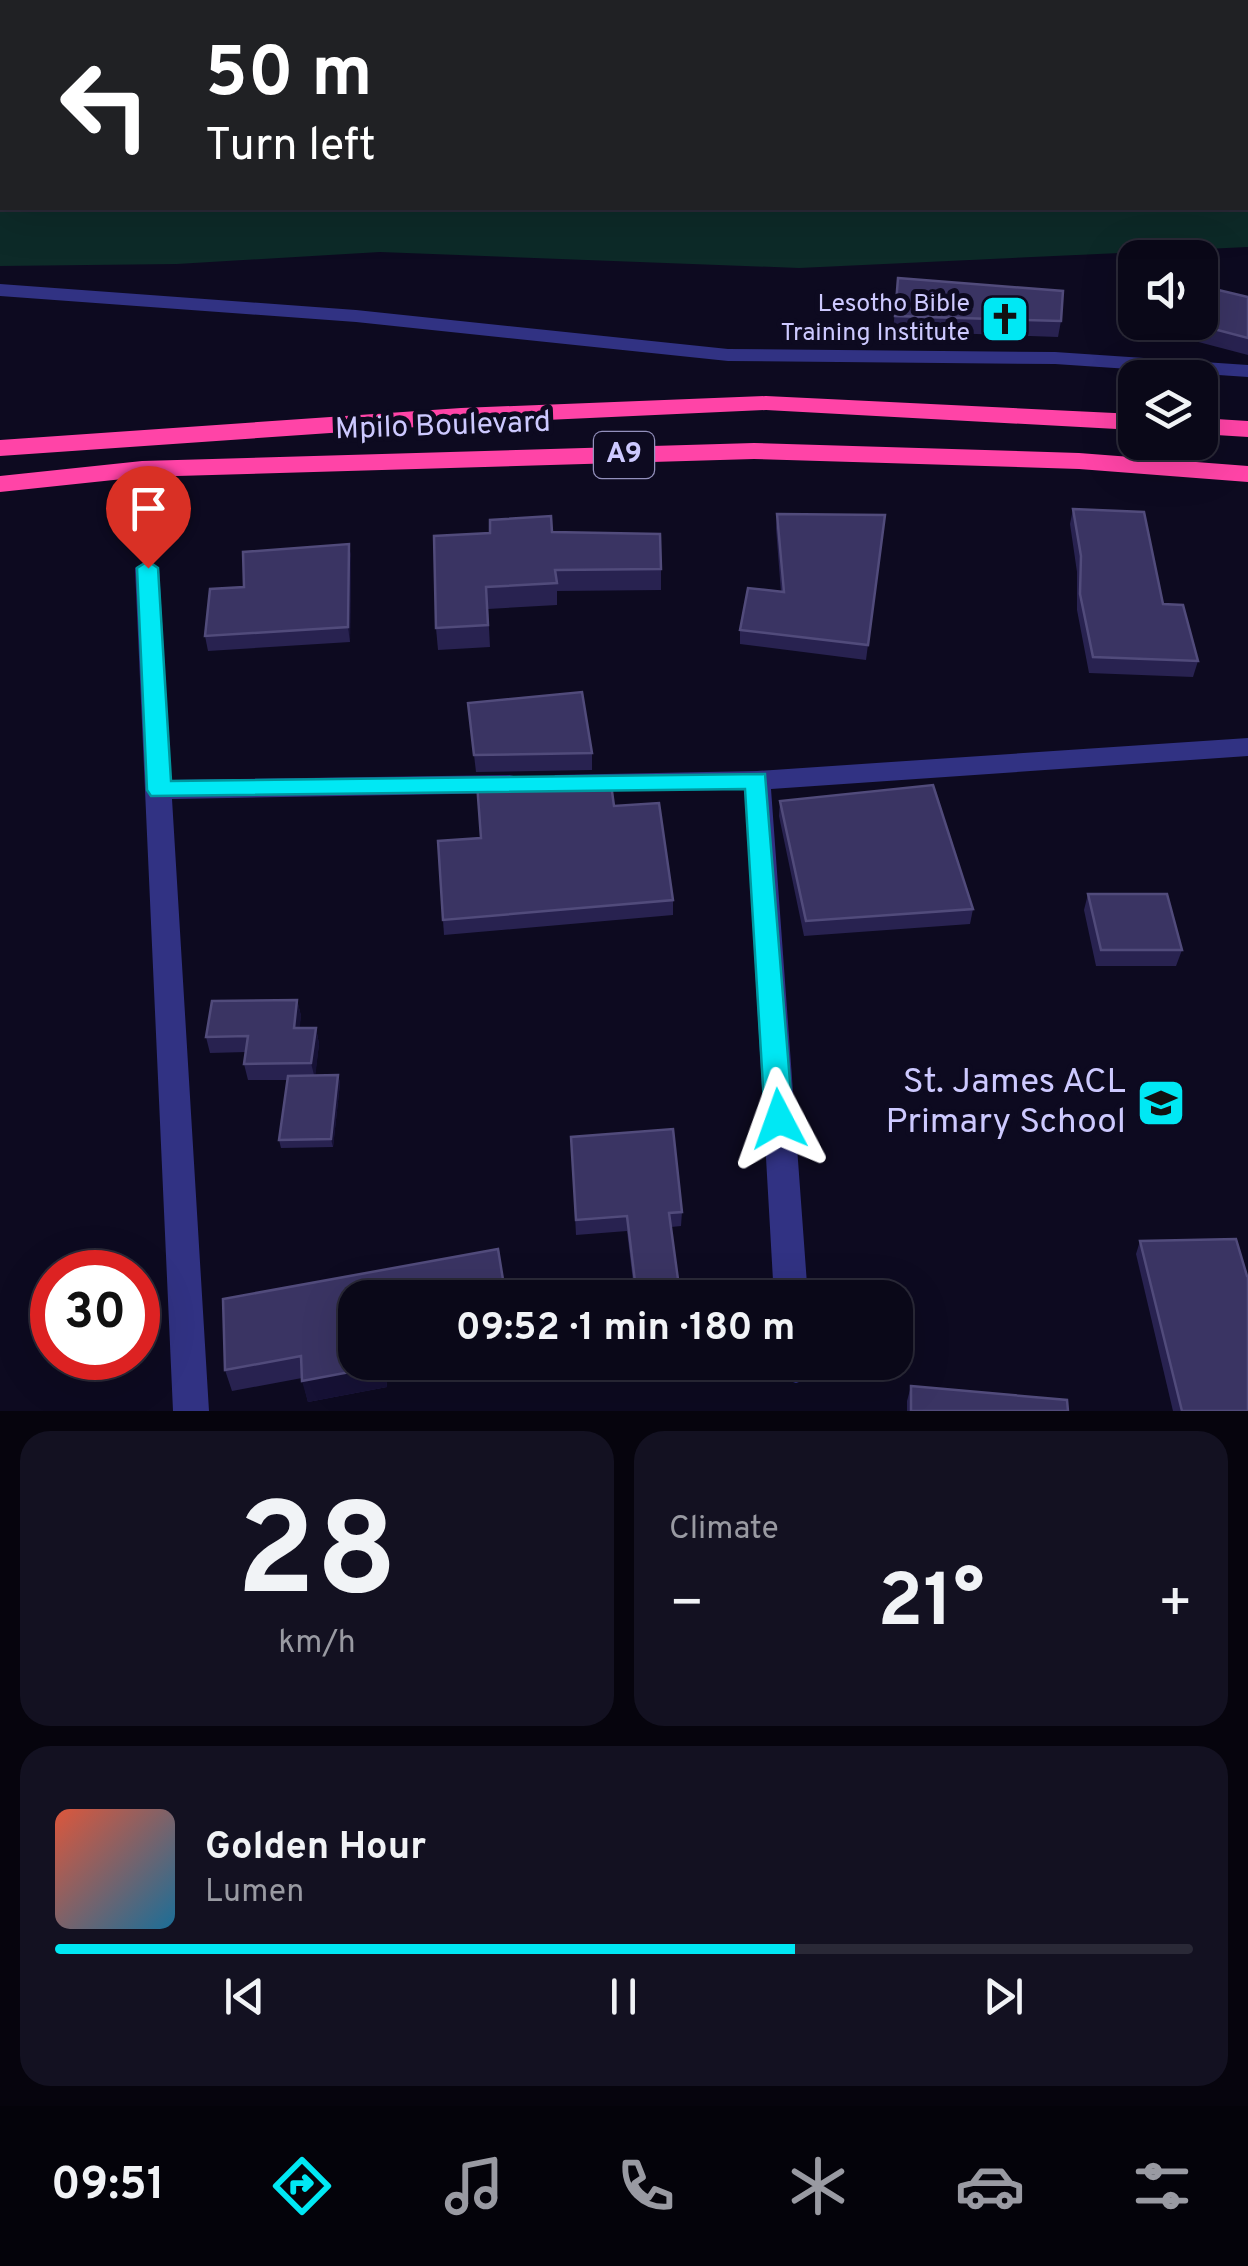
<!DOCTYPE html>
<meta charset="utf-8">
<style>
:root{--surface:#0a0818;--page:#131121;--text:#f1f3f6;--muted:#999aa2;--line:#2a2937;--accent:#00e8f4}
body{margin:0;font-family:Overpass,sans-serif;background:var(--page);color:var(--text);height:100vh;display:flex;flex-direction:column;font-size:38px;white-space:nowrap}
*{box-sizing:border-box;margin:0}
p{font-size:32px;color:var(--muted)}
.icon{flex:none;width:55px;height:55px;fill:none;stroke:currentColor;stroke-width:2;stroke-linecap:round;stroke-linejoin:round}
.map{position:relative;height:1411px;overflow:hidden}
.side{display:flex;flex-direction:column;gap:20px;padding:20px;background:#06040d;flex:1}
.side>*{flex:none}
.guide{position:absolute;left:0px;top:0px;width:1250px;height:210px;box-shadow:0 10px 40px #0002,0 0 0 2px var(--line);background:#202124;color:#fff;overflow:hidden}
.tools{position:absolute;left:1118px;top:240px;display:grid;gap:20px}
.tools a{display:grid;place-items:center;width:100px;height:100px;border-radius:20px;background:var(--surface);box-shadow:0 10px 40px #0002,0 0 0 2px var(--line);font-size:50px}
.speed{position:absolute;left:30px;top:1250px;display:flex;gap:20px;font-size:50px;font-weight:700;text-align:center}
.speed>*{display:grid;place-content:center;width:130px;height:130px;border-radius:50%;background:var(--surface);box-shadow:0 10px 40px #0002,0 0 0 2px var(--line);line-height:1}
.speed .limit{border:15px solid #d22;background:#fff;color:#111}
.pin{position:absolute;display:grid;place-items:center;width:85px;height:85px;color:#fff;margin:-102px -42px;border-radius:50% 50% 50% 0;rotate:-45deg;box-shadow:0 0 10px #0007}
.pin .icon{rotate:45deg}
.me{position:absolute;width:110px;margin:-55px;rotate:356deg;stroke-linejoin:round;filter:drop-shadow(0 0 8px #0008)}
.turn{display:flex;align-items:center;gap:35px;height:210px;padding:0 40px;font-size:45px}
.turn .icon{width:130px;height:130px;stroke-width:2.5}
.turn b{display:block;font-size:70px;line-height:85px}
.big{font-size:75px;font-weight:700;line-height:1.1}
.side .tile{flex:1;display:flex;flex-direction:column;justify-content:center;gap:15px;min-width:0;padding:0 35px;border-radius:30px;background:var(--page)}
.side .dial{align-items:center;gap:0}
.dial b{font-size:130px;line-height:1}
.song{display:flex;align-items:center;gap:30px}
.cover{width:120px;height:120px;border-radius:15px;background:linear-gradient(135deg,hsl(10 70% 55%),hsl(200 70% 35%))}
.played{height:10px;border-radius:5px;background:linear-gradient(90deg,var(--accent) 65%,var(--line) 65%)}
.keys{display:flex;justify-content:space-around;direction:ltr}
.heat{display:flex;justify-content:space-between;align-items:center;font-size:55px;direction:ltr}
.side .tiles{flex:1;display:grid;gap:20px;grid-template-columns:1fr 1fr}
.tile:last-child{grid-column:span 2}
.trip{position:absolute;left:338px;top:1280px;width:575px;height:100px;border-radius:30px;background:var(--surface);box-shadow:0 10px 40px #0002,0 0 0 2px var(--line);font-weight:700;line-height:100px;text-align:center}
.tabs{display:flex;height:160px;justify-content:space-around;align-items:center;background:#04030a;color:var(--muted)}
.tabs .icon{width:70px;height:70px}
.tabs .active{color:var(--accent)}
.tabs b{font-size:45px;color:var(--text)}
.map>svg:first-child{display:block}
</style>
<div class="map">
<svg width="1248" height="1411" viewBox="0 0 1248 1411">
<rect width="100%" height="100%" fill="#0d0a20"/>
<polygon fill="#0d2a28" points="0,0 181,2 2,2 2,208 1248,208 1248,30 1248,247 799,268 380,252 177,264 0,266"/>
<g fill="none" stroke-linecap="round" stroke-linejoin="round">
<polyline stroke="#22baaa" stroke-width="6" stroke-dasharray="5 6" stroke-linecap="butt" points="144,500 146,543"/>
<g fill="#313283" fill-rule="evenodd">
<polygon points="0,284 356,310 728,349 1055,352 1248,365 1248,377 1055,364 728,361 356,322 0,296"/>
<polygon points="147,561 159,568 171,780 509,775 518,777 522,784 518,791 509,793 172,799 209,1411 173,1411 135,568"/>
<polygon points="1248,738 1248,756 771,789 808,1298 774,1298 745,790 564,791 555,789 551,782 555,775 757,771"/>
<polygon points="779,1362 813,1362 808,1379 796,1383 784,1379"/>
</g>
<g fill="#ff44a7" fill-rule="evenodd">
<polygon points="766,396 1135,414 1135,430 766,410 461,424 0,456 0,440 461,408"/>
<polygon points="1200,418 1248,421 1248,437 1200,434"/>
<polygon points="754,443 1079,453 1248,466 1248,482 1079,469 754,459 142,477 0,492 0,476 142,461"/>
</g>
</g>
<g fill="#282250">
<polygon points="898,278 1061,321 1058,337 893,331"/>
<polygon points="1248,297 1248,355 1187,339 1191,323"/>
<polygon points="1073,509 1163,604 1198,661 1193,677 1089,673 1077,610 1077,572 1070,524"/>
<polygon points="777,514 885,515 866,660 740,644 740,630 781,592 776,528"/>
<polygon points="552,532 661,569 661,590 557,591 557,605 488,609 490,647 438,650 436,628"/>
<polygon points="349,544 351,558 350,642 208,651 205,636 244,587"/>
<polygon points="468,703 592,753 592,770 476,772"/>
<polygon points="597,785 614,806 673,900 673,915 444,935 443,920"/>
<polygon points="780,801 973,909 970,924 804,936 779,816"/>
<polygon points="1088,894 1182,950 1176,966 1096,966 1084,910"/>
<polygon points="297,1000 301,1016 299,1028 316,1028 319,1044 315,1075 338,1075 340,1083 333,1147 281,1148 279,1140 287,1080 248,1080 244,1064 246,1052 210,1053 206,1037"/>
<polygon points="571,1137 682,1212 681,1226 671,1227 680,1298 635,1298 627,1231 576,1235"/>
<polygon points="1140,1241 1247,1276 1248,1411 1173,1411 1136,1254"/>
<polygon points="355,1298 355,1362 384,1362 387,1387 308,1402 302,1378 232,1391 225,1370"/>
<polygon points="911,1386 1068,1411 907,1411 907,1401"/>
</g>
<g fill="#161135">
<polygon points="349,544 351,558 350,642 348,627"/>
<polygon points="297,1000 301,1016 298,1044 294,1028"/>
<polygon points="316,1028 319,1044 315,1079 311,1063"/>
<polygon points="338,1075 340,1083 333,1147 331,1139"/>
<polygon points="384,1362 387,1387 308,1402 302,1381"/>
</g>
<g fill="#3a3463" stroke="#514b7b" stroke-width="2.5">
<polygon points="898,278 1063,291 1061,321 895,316"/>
<polygon points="1210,288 1248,297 1248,338 1191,323 1200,322 1200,306"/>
<polygon points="1073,509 1144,512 1163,604 1183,605 1198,661 1093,657 1080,594 1081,556"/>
<polygon points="777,514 885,515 868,645 740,630 748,588 784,592"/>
<polygon points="551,516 552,532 660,534 661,569 555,570 557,583 486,587 488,625 436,628 434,536 490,533 490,520"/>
<polygon points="349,544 348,627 205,636 210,589 244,587 243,552"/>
<polygon points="582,692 592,753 474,755 468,703"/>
<polygon points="596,781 597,785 611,784 614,806 659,803 673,900 443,920 438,841 481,838 477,783"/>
<polygon points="933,785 973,909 806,921 780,801"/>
<polygon points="1088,894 1167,894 1182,950 1101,950"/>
<polygon points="297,1000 294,1028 316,1028 311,1063 244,1064 248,1036 206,1037 212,1001"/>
<polygon points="338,1075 331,1139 279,1140 288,1076"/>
<polygon points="673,1129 682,1212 669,1213 680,1294 637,1298 627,1216 576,1220 571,1137"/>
<polygon points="1236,1239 1247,1276 1248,1276 1248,1411 1182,1411 1140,1241"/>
<polygon points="498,1249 506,1298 355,1298 355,1362 382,1362 382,1366 302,1381 301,1356 225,1370 223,1299"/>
<polygon points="911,1386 1067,1400 1068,1411 911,1411"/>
</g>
<polygon fill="#00e8f4" stroke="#00979f" stroke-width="2.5" points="148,561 158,568 171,781 765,774 793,1119 789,1128 779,1131 769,1128 765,1119 745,789 151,796 147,790 137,568"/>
<defs>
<g id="church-square" transform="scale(2.5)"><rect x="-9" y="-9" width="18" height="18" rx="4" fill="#00e8f4" stroke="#0d0a20"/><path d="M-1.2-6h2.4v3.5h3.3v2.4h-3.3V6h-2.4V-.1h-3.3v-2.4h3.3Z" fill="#111"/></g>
<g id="school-square" transform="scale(2.5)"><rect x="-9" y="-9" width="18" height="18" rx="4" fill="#00e8f4" stroke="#0d0a20"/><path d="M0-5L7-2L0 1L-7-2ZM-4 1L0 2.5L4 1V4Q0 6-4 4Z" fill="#111"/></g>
</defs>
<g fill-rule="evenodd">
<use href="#church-square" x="1005" y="319"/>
<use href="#school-square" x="1161" y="1103"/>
</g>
<g text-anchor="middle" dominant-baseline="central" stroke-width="10" stroke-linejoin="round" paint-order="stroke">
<g font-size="25" fill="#cdc9ff" stroke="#0d0a20" text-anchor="end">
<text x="970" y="305">Lesotho Bible<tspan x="970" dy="29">Training Institute</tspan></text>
</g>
<rect fill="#0d0a20" stroke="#9390bc" stroke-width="2.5" x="594" y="432" width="60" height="46" rx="8"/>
<g font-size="28" font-weight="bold" fill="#cdc9ff">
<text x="624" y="455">A9</text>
</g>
<g font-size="30" fill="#cdc9ff" stroke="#0d0a20">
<text transform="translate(443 427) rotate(-2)">Mpilo Boulevard</text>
</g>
<g font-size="35" fill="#cdc9ff" stroke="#0d0a20" text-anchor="end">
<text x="1126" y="1083">St. James ACL<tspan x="1126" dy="40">Primary School</tspan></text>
</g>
</g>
</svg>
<div class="tools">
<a><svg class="icon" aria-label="sound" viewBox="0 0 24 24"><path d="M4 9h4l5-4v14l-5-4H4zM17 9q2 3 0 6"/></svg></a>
<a><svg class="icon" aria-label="layers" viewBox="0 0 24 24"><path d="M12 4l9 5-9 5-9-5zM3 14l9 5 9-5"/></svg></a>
</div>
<div class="speed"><div class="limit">30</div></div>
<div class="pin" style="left:148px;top:568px;background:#d93025"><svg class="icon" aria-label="arrive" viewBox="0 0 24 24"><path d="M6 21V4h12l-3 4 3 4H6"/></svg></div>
<svg class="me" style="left:779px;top:1119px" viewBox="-20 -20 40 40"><path d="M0-17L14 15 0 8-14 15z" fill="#00e8f4" stroke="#fff" stroke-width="4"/></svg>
<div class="trip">09:52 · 1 min · 180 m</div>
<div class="guide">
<div class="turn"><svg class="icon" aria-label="left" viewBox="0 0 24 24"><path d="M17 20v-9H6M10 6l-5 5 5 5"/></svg><div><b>50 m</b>Turn left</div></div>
</div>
</div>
<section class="side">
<div class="tiles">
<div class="tile dial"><b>28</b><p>km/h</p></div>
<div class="tile"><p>Climate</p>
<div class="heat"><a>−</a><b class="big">21°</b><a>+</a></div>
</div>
<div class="tile">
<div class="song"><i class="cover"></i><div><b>Golden Hour</b><p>Lumen</p></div></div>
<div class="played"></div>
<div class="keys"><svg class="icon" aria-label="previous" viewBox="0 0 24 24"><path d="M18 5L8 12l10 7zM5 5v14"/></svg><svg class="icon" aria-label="pause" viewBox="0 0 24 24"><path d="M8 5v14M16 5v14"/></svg><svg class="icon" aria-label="next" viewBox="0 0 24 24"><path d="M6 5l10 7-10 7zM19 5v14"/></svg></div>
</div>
</div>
</section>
<nav class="tabs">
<b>09:51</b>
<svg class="icon active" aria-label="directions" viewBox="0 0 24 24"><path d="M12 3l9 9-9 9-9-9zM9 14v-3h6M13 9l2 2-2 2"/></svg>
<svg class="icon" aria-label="music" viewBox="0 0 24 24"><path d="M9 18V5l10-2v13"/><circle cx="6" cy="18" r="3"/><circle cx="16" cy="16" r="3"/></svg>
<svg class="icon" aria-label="phone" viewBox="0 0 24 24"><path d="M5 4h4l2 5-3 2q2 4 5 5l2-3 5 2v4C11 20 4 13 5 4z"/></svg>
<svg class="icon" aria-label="climate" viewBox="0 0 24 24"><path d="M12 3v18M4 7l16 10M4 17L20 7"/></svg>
<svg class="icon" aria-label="car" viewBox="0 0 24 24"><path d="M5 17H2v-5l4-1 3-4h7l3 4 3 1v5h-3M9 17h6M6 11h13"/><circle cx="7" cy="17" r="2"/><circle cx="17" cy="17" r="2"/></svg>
<svg class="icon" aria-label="filters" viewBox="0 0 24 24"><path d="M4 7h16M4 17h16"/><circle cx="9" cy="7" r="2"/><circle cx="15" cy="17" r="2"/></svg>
</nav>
